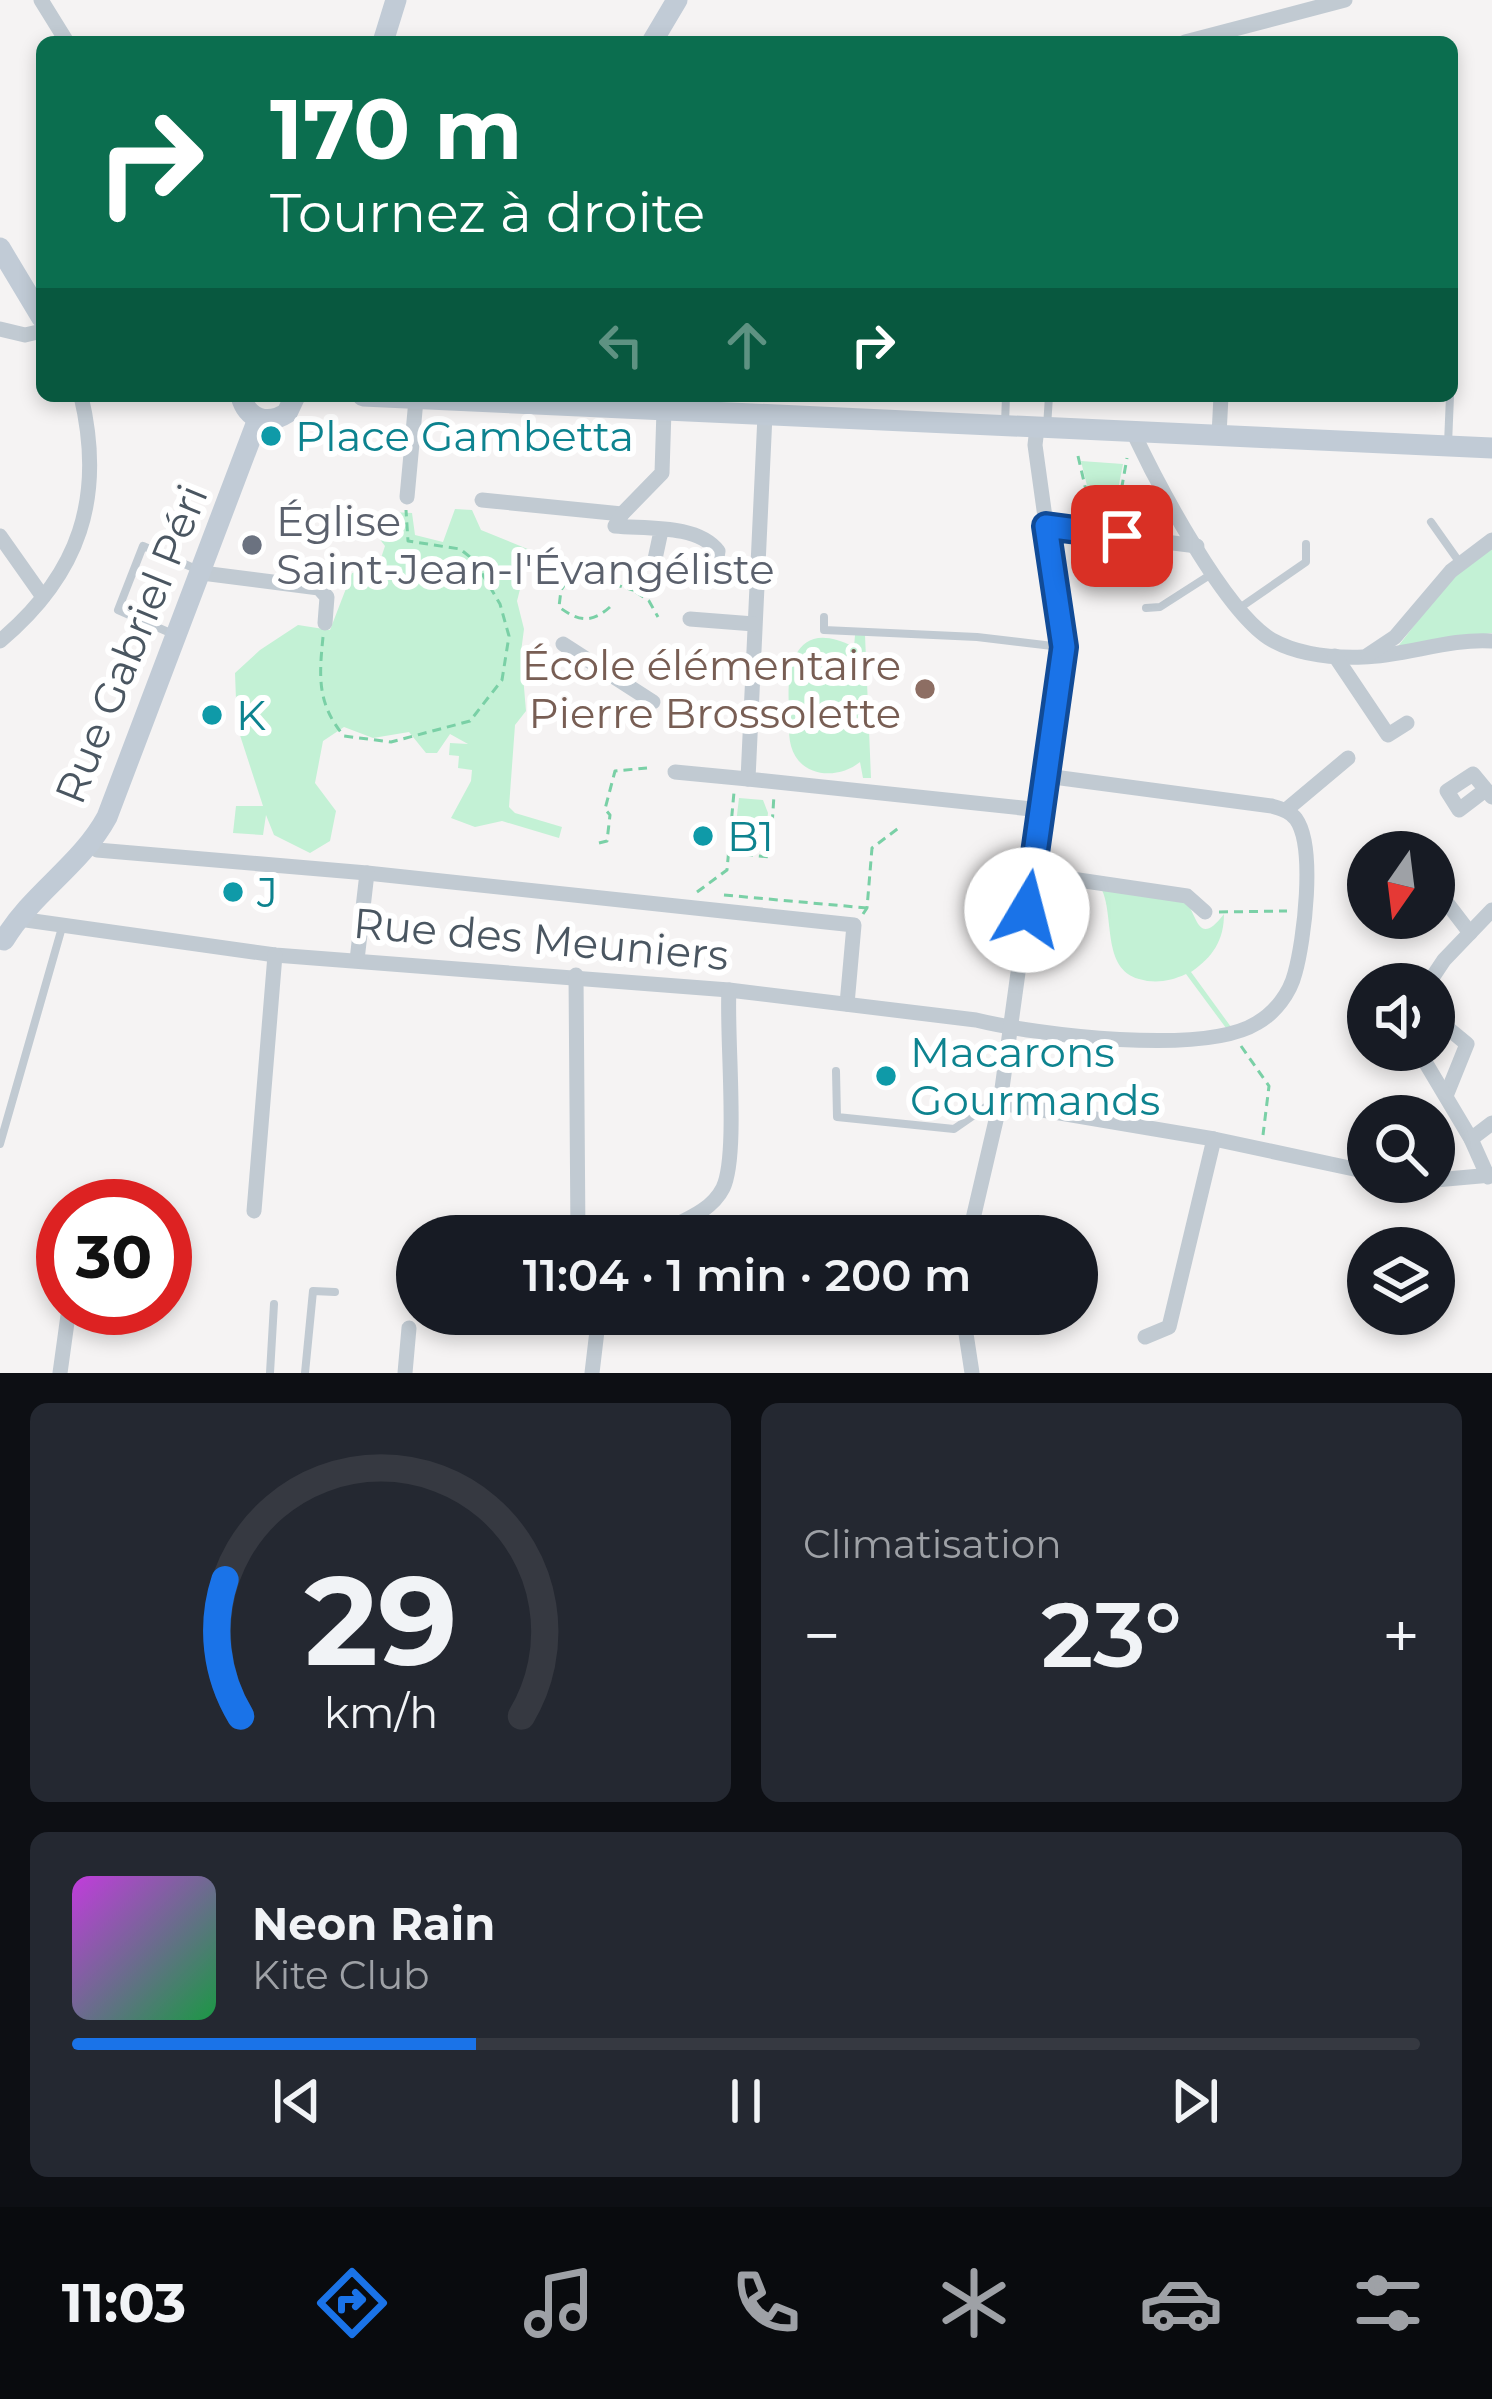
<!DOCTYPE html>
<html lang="fr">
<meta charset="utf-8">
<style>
:root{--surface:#171b24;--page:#242831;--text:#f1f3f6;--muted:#9ea1a6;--line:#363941;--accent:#1a73e8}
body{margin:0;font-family:Montserrat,sans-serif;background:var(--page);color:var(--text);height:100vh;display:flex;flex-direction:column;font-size:45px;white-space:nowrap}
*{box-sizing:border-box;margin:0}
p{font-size:39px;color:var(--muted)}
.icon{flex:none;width:66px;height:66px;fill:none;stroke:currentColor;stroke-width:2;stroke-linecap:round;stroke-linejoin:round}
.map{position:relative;height:1373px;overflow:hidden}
.sheet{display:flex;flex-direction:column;gap:30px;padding:30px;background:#0d0f14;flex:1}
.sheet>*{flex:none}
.guide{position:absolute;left:36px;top:36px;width:1422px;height:366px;border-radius:18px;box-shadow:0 6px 18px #0003;background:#0b6e4f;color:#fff;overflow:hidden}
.needle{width:78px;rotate:194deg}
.buttons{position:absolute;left:1347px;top:831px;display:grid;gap:24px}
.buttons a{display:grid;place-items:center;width:108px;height:108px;border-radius:50%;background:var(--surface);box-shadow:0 6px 18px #0003;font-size:60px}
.speed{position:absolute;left:36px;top:1179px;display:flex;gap:24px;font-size:60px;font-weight:700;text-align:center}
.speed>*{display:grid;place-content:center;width:156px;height:156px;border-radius:50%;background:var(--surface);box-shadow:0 6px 18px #0003;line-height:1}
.speed .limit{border:18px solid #d22;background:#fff;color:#111}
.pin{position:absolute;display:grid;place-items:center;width:102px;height:102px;color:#fff;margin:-51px;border-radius:24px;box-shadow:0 6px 18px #0006}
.me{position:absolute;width:132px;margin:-66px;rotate:8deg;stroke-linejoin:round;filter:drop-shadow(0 0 9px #0008)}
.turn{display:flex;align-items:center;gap:42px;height:252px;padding:0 36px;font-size:54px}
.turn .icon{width:156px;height:156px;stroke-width:2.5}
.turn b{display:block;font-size:84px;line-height:102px}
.lanes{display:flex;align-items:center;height:114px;padding:0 36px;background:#0003;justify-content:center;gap:60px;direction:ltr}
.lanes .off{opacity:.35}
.big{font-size:90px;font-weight:600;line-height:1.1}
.sheet .tile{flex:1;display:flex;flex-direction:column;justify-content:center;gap:18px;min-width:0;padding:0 42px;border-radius:18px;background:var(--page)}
.sheet .dial{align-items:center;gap:0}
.dial svg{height:312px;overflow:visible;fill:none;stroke:var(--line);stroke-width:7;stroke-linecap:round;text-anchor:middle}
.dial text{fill:var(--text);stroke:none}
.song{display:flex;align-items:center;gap:36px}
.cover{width:144px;height:144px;border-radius:18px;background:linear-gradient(135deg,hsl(290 70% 55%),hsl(140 70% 35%))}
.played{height:12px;border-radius:6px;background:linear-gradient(90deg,var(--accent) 30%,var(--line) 30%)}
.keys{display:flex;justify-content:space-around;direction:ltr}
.heat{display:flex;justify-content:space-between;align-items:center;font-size:66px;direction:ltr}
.sheet .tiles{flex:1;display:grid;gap:30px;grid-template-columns:1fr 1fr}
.tile:last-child{grid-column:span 2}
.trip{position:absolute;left:396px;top:1215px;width:702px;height:120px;border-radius:60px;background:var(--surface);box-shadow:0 6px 18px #0003;font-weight:600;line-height:120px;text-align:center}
.tabs{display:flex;height:192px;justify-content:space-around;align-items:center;background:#090b0e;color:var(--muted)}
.tabs .icon{width:84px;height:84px}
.tabs .active{color:var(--accent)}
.tabs b{font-size:54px;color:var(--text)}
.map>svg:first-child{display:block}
</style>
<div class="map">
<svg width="1492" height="1373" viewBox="0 0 1492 1373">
<rect width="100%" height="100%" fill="#f5f3f3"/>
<g fill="#c3f1d5">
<polygon points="1081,461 1123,464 1116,500 1090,498"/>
<polygon points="455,509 472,510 481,530 530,550 517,601 524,629 521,652 526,711 515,725 509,807 515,813 562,827 559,838 502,821 475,827 451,818 471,781 472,770 458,768 459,756 449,755 450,743 468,744 450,734 437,753 426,753 409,732 373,738 344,727 323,741 315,783 336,811 330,841 310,853 274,835 266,815 263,835 233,833 236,806 263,806 237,726 235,673 260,650 298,625 330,630 352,573 378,567 385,546 369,525 392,512 412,513 415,535 443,542"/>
<polygon points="1492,548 1492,633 1396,649 1454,574"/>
<path d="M 855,635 L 865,635 L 871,778 L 863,778 L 860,762 C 838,780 800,778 791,746 C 788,735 789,721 789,709 C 786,663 797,618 854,647 Z"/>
<polygon points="739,798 763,800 768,813 763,852 733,849"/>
<path d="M 1101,888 L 1185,900 C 1198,916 1198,948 1224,914 C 1224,940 1213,957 1191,972 L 1231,1027 L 1226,1028 L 1186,974 C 1171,981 1155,984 1139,979 C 1101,969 1115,914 1101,888 Z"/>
</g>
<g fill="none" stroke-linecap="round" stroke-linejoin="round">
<g stroke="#7ad0a6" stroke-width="3" stroke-dasharray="9 6" stroke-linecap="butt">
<polyline points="1078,456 1088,499 1119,503 1127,458"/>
<polyline points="636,592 649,601 658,617"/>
<path d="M 610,607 C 591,624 578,621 559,607 L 561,590 L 569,578 L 580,574 L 633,590 L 640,588 L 649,578"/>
<path d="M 323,637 C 319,677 317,704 344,736 L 391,742 L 470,721 L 502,680 L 509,636 L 500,604 L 474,560 L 460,549 L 408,541 L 406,510"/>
<polyline points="599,843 607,841 610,815 605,809 615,771 647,768"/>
<polyline points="729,853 770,857 774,795"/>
<polyline points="697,892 727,870 734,792"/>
<polyline points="724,895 867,908"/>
<polyline points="1219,912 1287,911"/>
<polyline points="863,914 867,908 872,848 900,827"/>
<polyline points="1241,1046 1269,1086 1263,1135"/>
</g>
<g stroke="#c1cad2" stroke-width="8">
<polyline points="1452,327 1453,288"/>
<polyline points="1005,424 1006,396"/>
<polyline points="1047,427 1049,396"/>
<polyline points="1448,444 1450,396"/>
<polyline points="1431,522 1460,563"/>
<polyline points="1241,607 1306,562 1306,544"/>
<polyline points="1146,608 1160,607 1213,573"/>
<polyline points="824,617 824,630 977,637 1061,647"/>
<polyline points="175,635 118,610 143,546 196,569"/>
<polyline points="836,1071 837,1117 954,1129 990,1104 997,1103"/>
<polyline points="0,1144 63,924"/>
<polyline points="270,1373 274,1304"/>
<polyline points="305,1373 313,1291 335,1292"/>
</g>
<g stroke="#c1cad2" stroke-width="15">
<polyline points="41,0 67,42"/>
<polyline points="1185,42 1345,0"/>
<polyline points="0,329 25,335 42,331"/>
<polyline points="765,415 748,779 1041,810"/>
<path d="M 1133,432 C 1157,483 1225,613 1272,640 C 1299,655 1333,658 1363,657 C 1406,656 1449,638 1492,641"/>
<polyline points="1219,435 1221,396"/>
<polyline points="407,497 416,400"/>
<polyline points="482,500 622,514 662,473 664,410"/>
<path d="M 622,514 L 615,526 C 647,529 697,524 718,551 L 715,570 C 691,577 670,581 655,559 L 661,531"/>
<polyline points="1046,527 1197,546"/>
<polyline points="0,536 43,597"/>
<polyline points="202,573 319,588 327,597 325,623"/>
<polyline points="690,619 754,624"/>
<path d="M 0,641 C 80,574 105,497 81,396"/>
<polyline points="563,644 653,702"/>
<polyline points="1368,655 1395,637 1451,571 1492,540"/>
<polyline points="1335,656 1388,735 1407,723"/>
<polyline points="675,772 748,779"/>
<polyline points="1484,791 1459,810 1447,791 1473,774 1492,797"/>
<polyline points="1286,810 1348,758"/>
<polyline points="90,845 97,850 367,873 854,925 847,1004"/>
<polyline points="1031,873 1187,896 1205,912"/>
<polyline points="1434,886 1470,933"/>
<path d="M 19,919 L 275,955 L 729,990 L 976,1020 C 1037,1035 1204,1056 1257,1023 C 1275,1013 1290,993 1295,973 C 1304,941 1316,847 1296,819 C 1290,811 1281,809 1272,806 L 1046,776"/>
<polyline points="357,960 367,873"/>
<polyline points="576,975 578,1236"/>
<polyline points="1428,984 1444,960 1492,910"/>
<polyline points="1434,1002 1439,1021 1467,1044 1446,1096"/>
<polyline points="1418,1050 1471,1139 1488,1177"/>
<polyline points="1000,1103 1214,1139 1368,1172"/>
<polyline points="1471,1139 1492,1123"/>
<polyline points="1413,1182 1492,1175"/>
<polyline points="254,1211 275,955"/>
<path d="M 654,1236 C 678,1222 710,1214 723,1188 C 739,1155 726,1034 729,990"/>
<polyline points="969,1236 1000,1103 1063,647 1035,445 1037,428"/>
<polyline points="963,1314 972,1373"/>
<polyline points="1145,1337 1169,1327 1214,1139"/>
<polyline points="60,1373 69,1308"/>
<polyline points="405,1373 409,1328"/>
<polyline points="592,1373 599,1314"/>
</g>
<g stroke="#c1cbd6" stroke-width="21">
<polyline points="383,42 396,0"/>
<polyline points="652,42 677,0"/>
<polyline points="0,248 42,318"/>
<path d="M 241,396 C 247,419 267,426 287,413 L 295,396"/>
<polyline points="363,396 1492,448"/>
<path d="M 4,940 C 32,893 81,865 107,817 L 258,419"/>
</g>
</g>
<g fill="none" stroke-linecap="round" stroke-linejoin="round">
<g stroke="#114b97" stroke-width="30">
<polyline id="route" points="1027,910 1064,647 1046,526 1122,536"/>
</g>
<use href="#route" stroke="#1a73e8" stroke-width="21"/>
</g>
<g fill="#0f9aa8" stroke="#fff" stroke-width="4.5">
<circle cx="271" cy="436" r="12"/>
<circle cx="212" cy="715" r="12"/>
<circle cx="703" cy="836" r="12"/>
<circle cx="233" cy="892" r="12"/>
<circle cx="886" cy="1076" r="12"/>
</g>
<circle fill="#6b7280" stroke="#fff" stroke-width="4.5" cx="252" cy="545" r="12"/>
<circle fill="#8d6e63" stroke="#fff" stroke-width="4.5" cx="925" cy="689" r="12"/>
<g text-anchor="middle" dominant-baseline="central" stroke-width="12" stroke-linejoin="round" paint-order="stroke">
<g font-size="42" fill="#0d838f" stroke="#fff" text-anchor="start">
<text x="295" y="436">Place Gambetta</text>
<text x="236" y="715">K</text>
<text x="727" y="836">B1</text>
<text x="257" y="892">J</text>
<text x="910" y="1052">Macarons<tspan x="910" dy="48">Gourmands</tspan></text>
</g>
<g font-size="42" fill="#5b616d" stroke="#fff" text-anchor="start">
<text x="276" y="521">Église<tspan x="276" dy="48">Saint-Jean-l'Évangéliste</tspan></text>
</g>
<g font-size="42" fill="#4a5661" stroke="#fff">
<text transform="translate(131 644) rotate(-68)">Rue Gabriel Péri</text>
<text transform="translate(541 939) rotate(5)">Rue des Meuniers</text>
</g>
<g font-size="42" fill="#785e54" stroke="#fff" text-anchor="end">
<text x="901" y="665">École élémentaire<tspan x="901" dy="48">Pierre Brossolette</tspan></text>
</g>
</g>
</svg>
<div class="buttons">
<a><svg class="needle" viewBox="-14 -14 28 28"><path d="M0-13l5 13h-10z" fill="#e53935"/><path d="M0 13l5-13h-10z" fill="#9ea1a6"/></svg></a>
<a><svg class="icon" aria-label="sound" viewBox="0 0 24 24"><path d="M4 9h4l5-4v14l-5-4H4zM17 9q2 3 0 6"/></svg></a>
<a><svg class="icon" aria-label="search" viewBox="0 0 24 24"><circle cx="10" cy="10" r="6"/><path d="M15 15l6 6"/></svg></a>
<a><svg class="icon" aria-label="layers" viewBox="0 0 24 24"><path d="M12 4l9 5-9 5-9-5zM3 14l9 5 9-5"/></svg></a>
</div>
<div class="speed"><div class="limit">30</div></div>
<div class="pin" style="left:1122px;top:536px;background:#d93025"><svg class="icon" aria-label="arrive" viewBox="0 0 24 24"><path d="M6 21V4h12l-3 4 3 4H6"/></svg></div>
<svg class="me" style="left:1027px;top:910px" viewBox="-20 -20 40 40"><circle r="19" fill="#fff"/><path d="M0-13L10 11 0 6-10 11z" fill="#1a73e8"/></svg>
<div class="trip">11:04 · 1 min · 200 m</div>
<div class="guide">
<div class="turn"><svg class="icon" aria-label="right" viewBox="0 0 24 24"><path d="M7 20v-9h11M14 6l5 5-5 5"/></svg><div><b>170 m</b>Tournez à droite</div></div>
<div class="lanes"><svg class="icon off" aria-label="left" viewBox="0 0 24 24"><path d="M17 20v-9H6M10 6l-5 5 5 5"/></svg><svg class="icon off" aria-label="ahead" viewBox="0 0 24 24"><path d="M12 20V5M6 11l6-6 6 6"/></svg><svg class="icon" aria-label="right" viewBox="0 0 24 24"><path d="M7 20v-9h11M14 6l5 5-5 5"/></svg></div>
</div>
</div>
<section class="sheet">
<div class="tiles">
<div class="tile dial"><svg viewBox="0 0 100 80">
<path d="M14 69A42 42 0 1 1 86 69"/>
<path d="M14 69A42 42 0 0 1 10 34" stroke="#1a73e8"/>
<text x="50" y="56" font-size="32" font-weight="700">29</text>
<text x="50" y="72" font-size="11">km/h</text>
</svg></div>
<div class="tile"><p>Climatisation</p>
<div class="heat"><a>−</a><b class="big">23°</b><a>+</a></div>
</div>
<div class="tile">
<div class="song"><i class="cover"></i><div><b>Neon Rain</b><p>Kite Club</p></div></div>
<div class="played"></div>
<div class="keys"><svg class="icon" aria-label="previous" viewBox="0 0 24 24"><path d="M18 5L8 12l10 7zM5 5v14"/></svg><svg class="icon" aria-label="pause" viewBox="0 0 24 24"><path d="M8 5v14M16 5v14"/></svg><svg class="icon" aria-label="next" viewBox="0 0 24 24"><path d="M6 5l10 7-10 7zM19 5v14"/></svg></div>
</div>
</div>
</section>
<nav class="tabs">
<b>11:03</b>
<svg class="icon active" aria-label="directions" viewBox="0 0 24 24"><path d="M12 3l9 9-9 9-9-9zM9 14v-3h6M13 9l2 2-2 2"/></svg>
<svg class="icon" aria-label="music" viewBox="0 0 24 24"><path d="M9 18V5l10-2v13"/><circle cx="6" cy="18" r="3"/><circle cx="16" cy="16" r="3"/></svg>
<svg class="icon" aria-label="phone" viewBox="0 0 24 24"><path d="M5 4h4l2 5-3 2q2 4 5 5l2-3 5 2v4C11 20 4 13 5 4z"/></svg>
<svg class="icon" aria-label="climate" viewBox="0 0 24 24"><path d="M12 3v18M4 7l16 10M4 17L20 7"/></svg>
<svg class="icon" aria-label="car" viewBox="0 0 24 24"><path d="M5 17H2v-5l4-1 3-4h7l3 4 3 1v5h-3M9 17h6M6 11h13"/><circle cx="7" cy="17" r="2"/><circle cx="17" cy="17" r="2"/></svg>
<svg class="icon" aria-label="filters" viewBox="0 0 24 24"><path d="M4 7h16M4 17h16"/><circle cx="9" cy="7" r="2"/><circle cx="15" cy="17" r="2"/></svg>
</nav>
